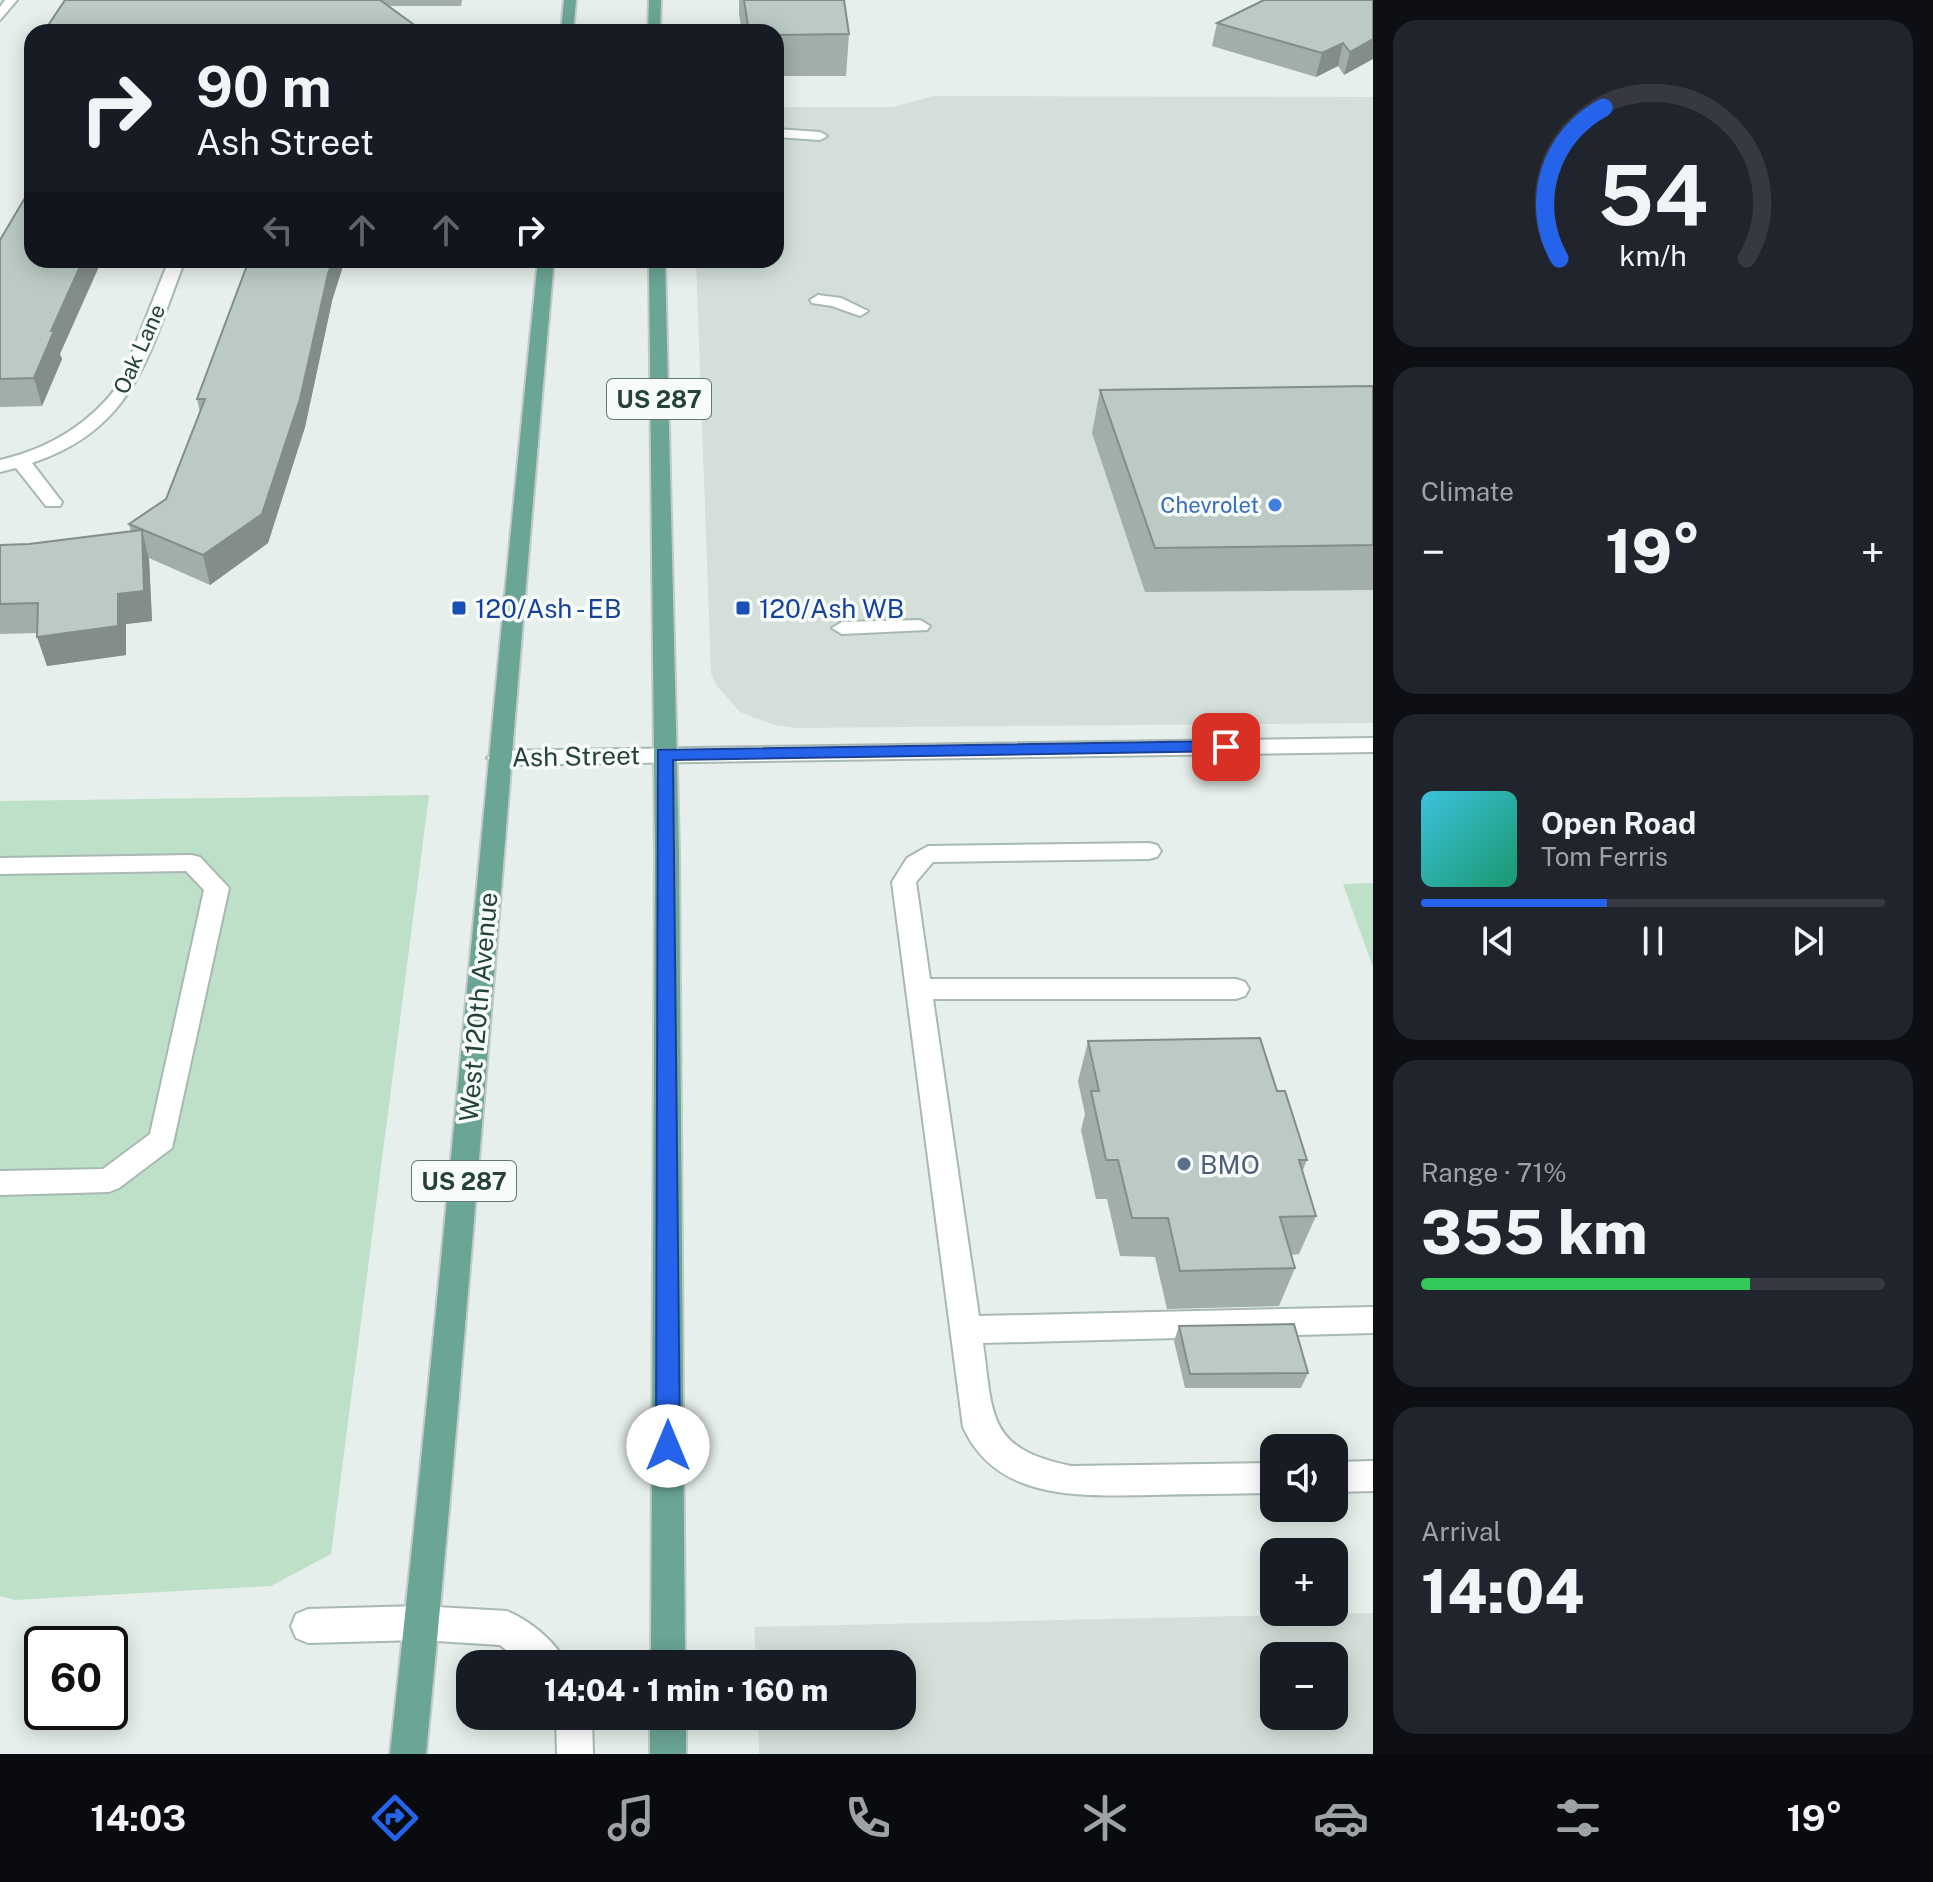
<!DOCTYPE html>
<meta charset="utf-8">
<style>
:root{--surface:#171b24;--page:#20242c;--text:#f1f3f6;--muted:#9ea1a6;--line:#363941;--accent:#2563eb}
body{margin:0;font-family:"Public Sans",sans-serif;background:var(--page);color:var(--text);height:100vh;display:flex;flex-direction:column;font-size:30px;white-space:nowrap}
*{box-sizing:border-box;margin:0}
p{font-size:26px;color:var(--muted)}
.icon{flex:none;width:44px;height:44px;fill:none;stroke:currentColor;stroke-width:2;stroke-linecap:round;stroke-linejoin:round}
.map{position:relative;flex:1;overflow:hidden}
.side{display:flex;flex-direction:column;gap:20px;padding:20px;background:#0d0f14;width:560px}
.side>*{flex:none}
.guide{position:absolute;left:24px;top:24px;width:760px;height:244px;border-radius:24px;box-shadow:0 4px 20px #0003;background:#171b24;color:var(--text);overflow:hidden}
.tools{position:absolute;left:1260px;top:1434px;display:grid;gap:16px}
.tools a{display:grid;place-items:center;width:88px;height:88px;border-radius:16px;background:var(--surface);box-shadow:0 4px 20px #0003;font-size:40px}
.speed{position:absolute;left:24px;top:1626px;display:flex;gap:16px;font-size:40px;font-weight:700;text-align:center}
.speed>*{display:grid;place-content:center;width:104px;height:104px;border-radius:50%;background:var(--surface);box-shadow:0 4px 20px #0003;line-height:1}
.speed .limit{border:4px solid #111;border-radius:12px;background:#fff;color:#111}
.pin{position:absolute;display:grid;place-items:center;width:68px;height:68px;color:#fff;margin:-34px;border-radius:16px;box-shadow:0 4px 12px #0006}
.me{position:absolute;width:88px;margin:-44px;rotate:0deg;stroke-linejoin:round;filter:drop-shadow(0 0 6px #0008)}
.turn{display:flex;align-items:center;gap:28px;height:168px;padding:0 40px;font-size:36px}
.turn .icon{width:104px;height:104px;stroke-width:2.5}
.turn b{display:block;font-size:56px;line-height:68px}
.lanes{display:flex;align-items:center;height:76px;padding:0 40px;background:#0003;justify-content:center;gap:40px;direction:ltr}
.lanes .off{opacity:.35}
.big{font-size:60px;font-weight:800;line-height:1.1}
.side .tile{flex:1;display:flex;flex-direction:column;justify-content:center;gap:12px;min-width:0;padding:0 28px;border-radius:24px;background:var(--page)}
.side .dial{align-items:center;gap:0}
.dial svg{height:208px;overflow:visible;fill:none;stroke:var(--line);stroke-width:7;stroke-linecap:round;text-anchor:middle}
.dial text{fill:var(--text);stroke:none}
.song{display:flex;align-items:center;gap:24px}
.cover{width:96px;height:96px;border-radius:12px;background:linear-gradient(135deg,hsl(190 70% 55%),hsl(160 70% 35%))}
.played{height:8px;border-radius:4px;background:linear-gradient(90deg,var(--accent) 40%,var(--line) 40%)}
.keys{display:flex;justify-content:space-around;direction:ltr}
.heat{display:flex;justify-content:space-between;align-items:center;font-size:44px;direction:ltr}
.charge{height:12px;border-radius:6px;background:linear-gradient(90deg,#34c759 71%,var(--line) 0)}
.trip{position:absolute;left:456px;top:1650px;width:460px;height:80px;border-radius:24px;background:var(--surface);box-shadow:0 4px 20px #0003;font-weight:800;line-height:80px;text-align:center}
.tab-bar{display:flex;height:128px;justify-content:space-around;align-items:center;background:#090b0e;color:var(--muted)}
.tab-bar .icon{width:56px;height:56px}
.tab-bar .selected{color:var(--accent)}
.tab-bar b{font-size:36px;color:var(--text)}
main{display:flex;flex:1;min-height:0}
.map>svg:first-child{display:block}
</style>
<main>
<div class="map">
<svg width="1373" height="1754" viewBox="0 0 1373 1754">
<rect width="100%" height="100%" fill="#e6efeb"/>
<g fill="#d4dfda" fill-rule="evenodd">
<polygon points="934,96 1373,97 1373,723 796,728 774,725 740,712 717,686 711,673 696,260 776,260 776,107 893,107"/>
<path d="M 1373,1613 L 1373,1754 L 759,1754 L 758,1716 L 902,1716 L 902,1664 L 756,1664 L 754,1627 ZM 1274,1656 L 1334,1656 L 1334,1716 L 1274,1716 Z"/>
</g>
<g fill="#bfe0c8">
<polygon points="429,795 331,1554 271,1586 15,1600 0,1596 0,801"/>
<polygon points="1373,883 1373,967 1343,884"/>
</g>
<g fill="none" stroke-linecap="round" stroke-linejoin="round">
<g stroke="#a8b8b2" stroke-width="4">
<g id="minor">
<polygon points="5,0 17,0 0,20 0,7"/>
<polygon points="776,129 820,132 827,136 820,140 776,137"/>
<path d="M 169,260 L 185,260 C 149,352 137,428 32,463 L 62,502 L 60,506 L 46,506 L 16,468 L 0,472 L 0,460 C 49,449 90,424 120,383 Z"/>
<polygon points="818,295 841,298 868,311 860,316 832,306 812,303 810,300"/>
<polygon points="920,620 930,626 927,630 842,634 832,628 842,622"/>
<polygon points="1373,738 1373,752 498,765 487,758 498,751"/>
<path d="M 1149,843 L 1157,845 L 1161,851 L 1157,857 L 1149,859 L 933,862 L 916,882 L 930,979 L 1236,979 L 1245,982 L 1249,989 L 1245,996 L 1236,999 L 933,999 L 979,1316 L 1373,1307 L 1373,1333 L 983,1343 C 993,1416 987,1449 1071,1466 L 1274,1463 L 1274,1493 C 1233,1494 1192,1494 1151,1495 C 1082,1496 997,1502 963,1427 L 892,882 L 907,858 L 928,846 Z"/>
<polygon points="192,855 200,857 229,888 172,1148 119,1188 109,1192 0,1195 0,1171 103,1169 150,1134 204,890 186,871 0,874 0,858"/>
<polygon points="1373,1461 1373,1491 1334,1492 1334,1462"/>
<path d="M 420,1606 L 507,1611 C 529,1620 557,1642 566,1664 L 523,1664 L 500,1645 L 420,1640 L 308,1643 L 296,1638 L 291,1626 L 296,1614 L 308,1609 Z"/>
<polygon points="556,1716 592,1716 593,1754 557,1754"/>
</g>
</g>
<g stroke="#c2cac8" stroke-width="4">
<g id="major">
<polygon points="564,0 576,0 573,32 561,32"/>
<polygon points="649,0 661,0 660,32 648,32"/>
<path d="M 538,260 L 554,260 C 509,758 475,1257 426,1754 L 390,1754 C 445,1257 487,758 538,260 Z"/>
<polygon points="649,260 665,260 679,853 685,1664 651,1664 655,853"/>
<rect x="650" y="1716" width="36" height="38"/>
</g>
</g>
<use href="#minor" fill="#fff" fill-rule="evenodd"/>
<use href="#major" fill="#6aa596" fill-rule="evenodd"/>
</g>
<g fill="#a1aea9">
<polygon points="65,0 462,0 461,6 389,6 424,32 48,32 47,27"/>
<polygon points="739,0 844,0 849,34 846,76 776,76 776,32 742,32 739,14"/>
<polygon points="1373,0 1344,75 1338,66 1316,77 1212,46 1217,23"/>
<polygon points="0,240 62,359 42,406 0,407"/>
<polygon points="332,301 305,427 268,543 210,585 149,558 152,621 126,624 126,655 47,666 37,633 0,634 0,545 29,544 131,532 129,524 166,499 200,412 197,399"/>
<polygon points="1373,386 1373,590 1145,592 1092,433 1100,390"/>
<polygon points="1088,1041 1277,1091 1307,1160 1302,1172 1316,1216 1299,1254 1291,1255 1295,1268 1279,1306 1167,1309 1155,1257 1120,1256 1107,1199 1096,1199 1081,1130 1085,1114 1078,1081"/>
<polygon points="1179,1326 1308,1373 1301,1388 1185,1388 1174,1341"/>
</g>
<g fill="#838d89">
<polygon points="1373,39 1373,59 1344,75 1350,52"/>
<polygon points="1343,43 1338,66 1316,77 1322,53"/>
<polygon points="83,260 102,260 60,354 62,359 42,406 34,378 51,331"/>
<polygon points="333,260 345,260 332,301 305,427 268,543 210,585 203,555"/>
<polygon points="142,530 149,559 152,621 126,624 126,655 47,666 37,637 118,594"/>
</g>
<g fill="#bbcac4" stroke="#838d89" stroke-width="2">
<polygon points="65,0 380,0 424,32 49,32 53,27 47,27"/>
<polygon points="744,0 844,0 849,34 776,35 776,32 749,32"/>
<polygon points="1264,0 1373,0 1373,39 1350,52 1343,43 1322,53 1217,23"/>
<polygon points="32,186 32,260 83,260 51,331 54,331 34,378 0,379 0,240"/>
<polygon points="249,260 333,260 328,274 300,399 262,514 203,555 129,524 166,499 205,399 197,399"/>
<polygon points="1373,386 1373,545 1155,548 1100,390"/>
<polygon points="142,530 144,591 118,594 118,626 37,637 38,603 0,604 0,545 29,544"/>
<polygon points="1260,1038 1277,1091 1285,1091 1307,1160 1299,1160 1316,1216 1280,1217 1295,1268 1180,1271 1168,1218 1132,1218 1118,1160 1106,1160 1091,1091 1099,1091 1088,1041"/>
<polygon points="1294,1324 1308,1373 1190,1374 1179,1326"/>
</g>
<polygon fill="#2563eb" stroke="#184099" stroke-width="2" points="1226,741 1235,747 1232,751 673,760 680,1446 676,1453 668,1457 659,1453 656,1446 658,750"/>
<circle fill="#3f7fe0" stroke="#f7fbf9" stroke-width="3" cx="1275" cy="505" r="8"/>
<g fill="#1a4fb4" stroke="#f7fbf9" stroke-width="3">
<rect x="451" y="600" width="16" height="16" rx="4"/>
<rect x="735" y="600" width="16" height="16" rx="4"/>
</g>
<circle fill="#5c6f8a" stroke="#f7fbf9" stroke-width="3" cx="1184" cy="1164" r="8"/>
<g text-anchor="middle" dominant-baseline="central" stroke-width="7" stroke-linejoin="round" paint-order="stroke">
<g font-size="22" fill="#24423a" stroke="#f7fbf9">
<text transform="translate(139 349) rotate(-66)">Oak Lane</text>
</g>
<g font-size="22" fill="#366cbe" stroke="#f7fbf9" text-anchor="end">
<text x="1259" y="505">Chevrolet</text>
</g>
<g fill="#f7fbf9" stroke="#637a73" stroke-width="2">
<rect x="607" y="379" width="104" height="40" rx="6"/>
<rect x="412" y="1161" width="104" height="40" rx="6"/>
</g>
<g font-size="24" font-weight="bold" fill="#24423a">
<text x="659" y="399">US 287</text>
<text x="464" y="1181">US 287</text>
</g>
<g font-size="26" fill="#164399" stroke="#f7fbf9" text-anchor="start">
<text x="475" y="608">120/Ash - EB</text>
<text x="759" y="608">120/Ash WB</text>
</g>
<g font-size="26" fill="#24423a" stroke="#f7fbf9">
<text transform="translate(576 756) rotate(-1)">Ash Street</text>
<text transform="translate(478 1007) rotate(-85)">West 120th Avenue</text>
</g>
<g font-size="26" fill="#4e5e75" stroke="#f7fbf9" text-anchor="start">
<text x="1200" y="1164">BMO</text>
</g>
</g>
</svg>
<div class="tools">
<a><svg class="icon" aria-label="sound" viewBox="0 0 24 24"><path d="M4 9h4l5-4v14l-5-4H4zM17 9q2 3 0 6"/></svg></a>
<a>+</a>
<a>−</a>
</div>
<div class="speed"><div class="limit">60</div></div>
<div class="pin" style="left:1226px;top:747px;background:#d93025"><svg class="icon" aria-label="arrive" viewBox="0 0 24 24"><path d="M6 21V4h12l-3 4 3 4H6"/></svg></div>
<svg class="me" style="left:668px;top:1446px" viewBox="-20 -20 40 40"><circle r="19" fill="#fff"/><path d="M0-13L10 11 0 6-10 11z" fill="#2563eb"/></svg>
<div class="trip">14:04 · 1 min · 160 m</div>
<div class="guide">
<div class="turn"><svg class="icon" aria-label="right" viewBox="0 0 24 24"><path d="M7 20v-9h11M14 6l5 5-5 5"/></svg><div><b>90 m</b>Ash Street</div></div>
<div class="lanes"><svg class="icon off" aria-label="left" viewBox="0 0 24 24"><path d="M17 20v-9H6M10 6l-5 5 5 5"/></svg><svg class="icon off" aria-label="ahead" viewBox="0 0 24 24"><path d="M12 20V5M6 11l6-6 6 6"/></svg><svg class="icon off" aria-label="ahead" viewBox="0 0 24 24"><path d="M12 20V5M6 11l6-6 6 6"/></svg><svg class="icon" aria-label="right" viewBox="0 0 24 24"><path d="M7 20v-9h11M14 6l5 5-5 5"/></svg></div>
</div>
</div>
<section class="side">
<div class="tile dial"><svg viewBox="0 0 100 80">
<path d="M14 69A42 42 0 1 1 86 69"/>
<path d="M14 69A42 42 0 0 1 31 11" stroke="#2563eb"/>
<text x="50" y="56" font-size="32" font-weight="700">54</text>
<text x="50" y="72" font-size="11">km/h</text>
</svg></div>
<div class="tile"><p>Climate</p>
<div class="heat"><a>−</a><b class="big">19°</b><a>+</a></div>
</div>
<div class="tile">
<div class="song"><i class="cover"></i><div><b>Open Road</b><p>Tom Ferris</p></div></div>
<div class="played"></div>
<div class="keys"><svg class="icon" aria-label="previous" viewBox="0 0 24 24"><path d="M18 5L8 12l10 7zM5 5v14"/></svg><svg class="icon" aria-label="pause" viewBox="0 0 24 24"><path d="M8 5v14M16 5v14"/></svg><svg class="icon" aria-label="next" viewBox="0 0 24 24"><path d="M6 5l10 7-10 7zM19 5v14"/></svg></div>
</div>
<div class="tile"><p>Range · 71%</p><b class="big">355 km</b><div class="charge"></div></div>
<div class="tile"><p>Arrival</p><b class="big">14:04</b></div>
</section>
</main>
<nav class="tab-bar">
<b>14:03</b>
<svg class="icon selected" aria-label="directions" viewBox="0 0 24 24"><path d="M12 3l9 9-9 9-9-9zM9 14v-3h6M13 9l2 2-2 2"/></svg>
<svg class="icon" aria-label="music" viewBox="0 0 24 24"><path d="M9 18V5l10-2v13"/><circle cx="6" cy="18" r="3"/><circle cx="16" cy="16" r="3"/></svg>
<svg class="icon" aria-label="phone" viewBox="0 0 24 24"><path d="M5 4h4l2 5-3 2q2 4 5 5l2-3 5 2v4C11 20 4 13 5 4z"/></svg>
<svg class="icon" aria-label="climate" viewBox="0 0 24 24"><path d="M12 3v18M4 7l16 10M4 17L20 7"/></svg>
<svg class="icon" aria-label="car" viewBox="0 0 24 24"><path d="M5 17H2v-5l4-1 3-4h7l3 4 3 1v5h-3M9 17h6M6 11h13"/><circle cx="7" cy="17" r="2"/><circle cx="17" cy="17" r="2"/></svg>
<svg class="icon" aria-label="filters" viewBox="0 0 24 24"><path d="M4 7h16M4 17h16"/><circle cx="9" cy="7" r="2"/><circle cx="15" cy="17" r="2"/></svg>
<b>19°</b>
</nav>
